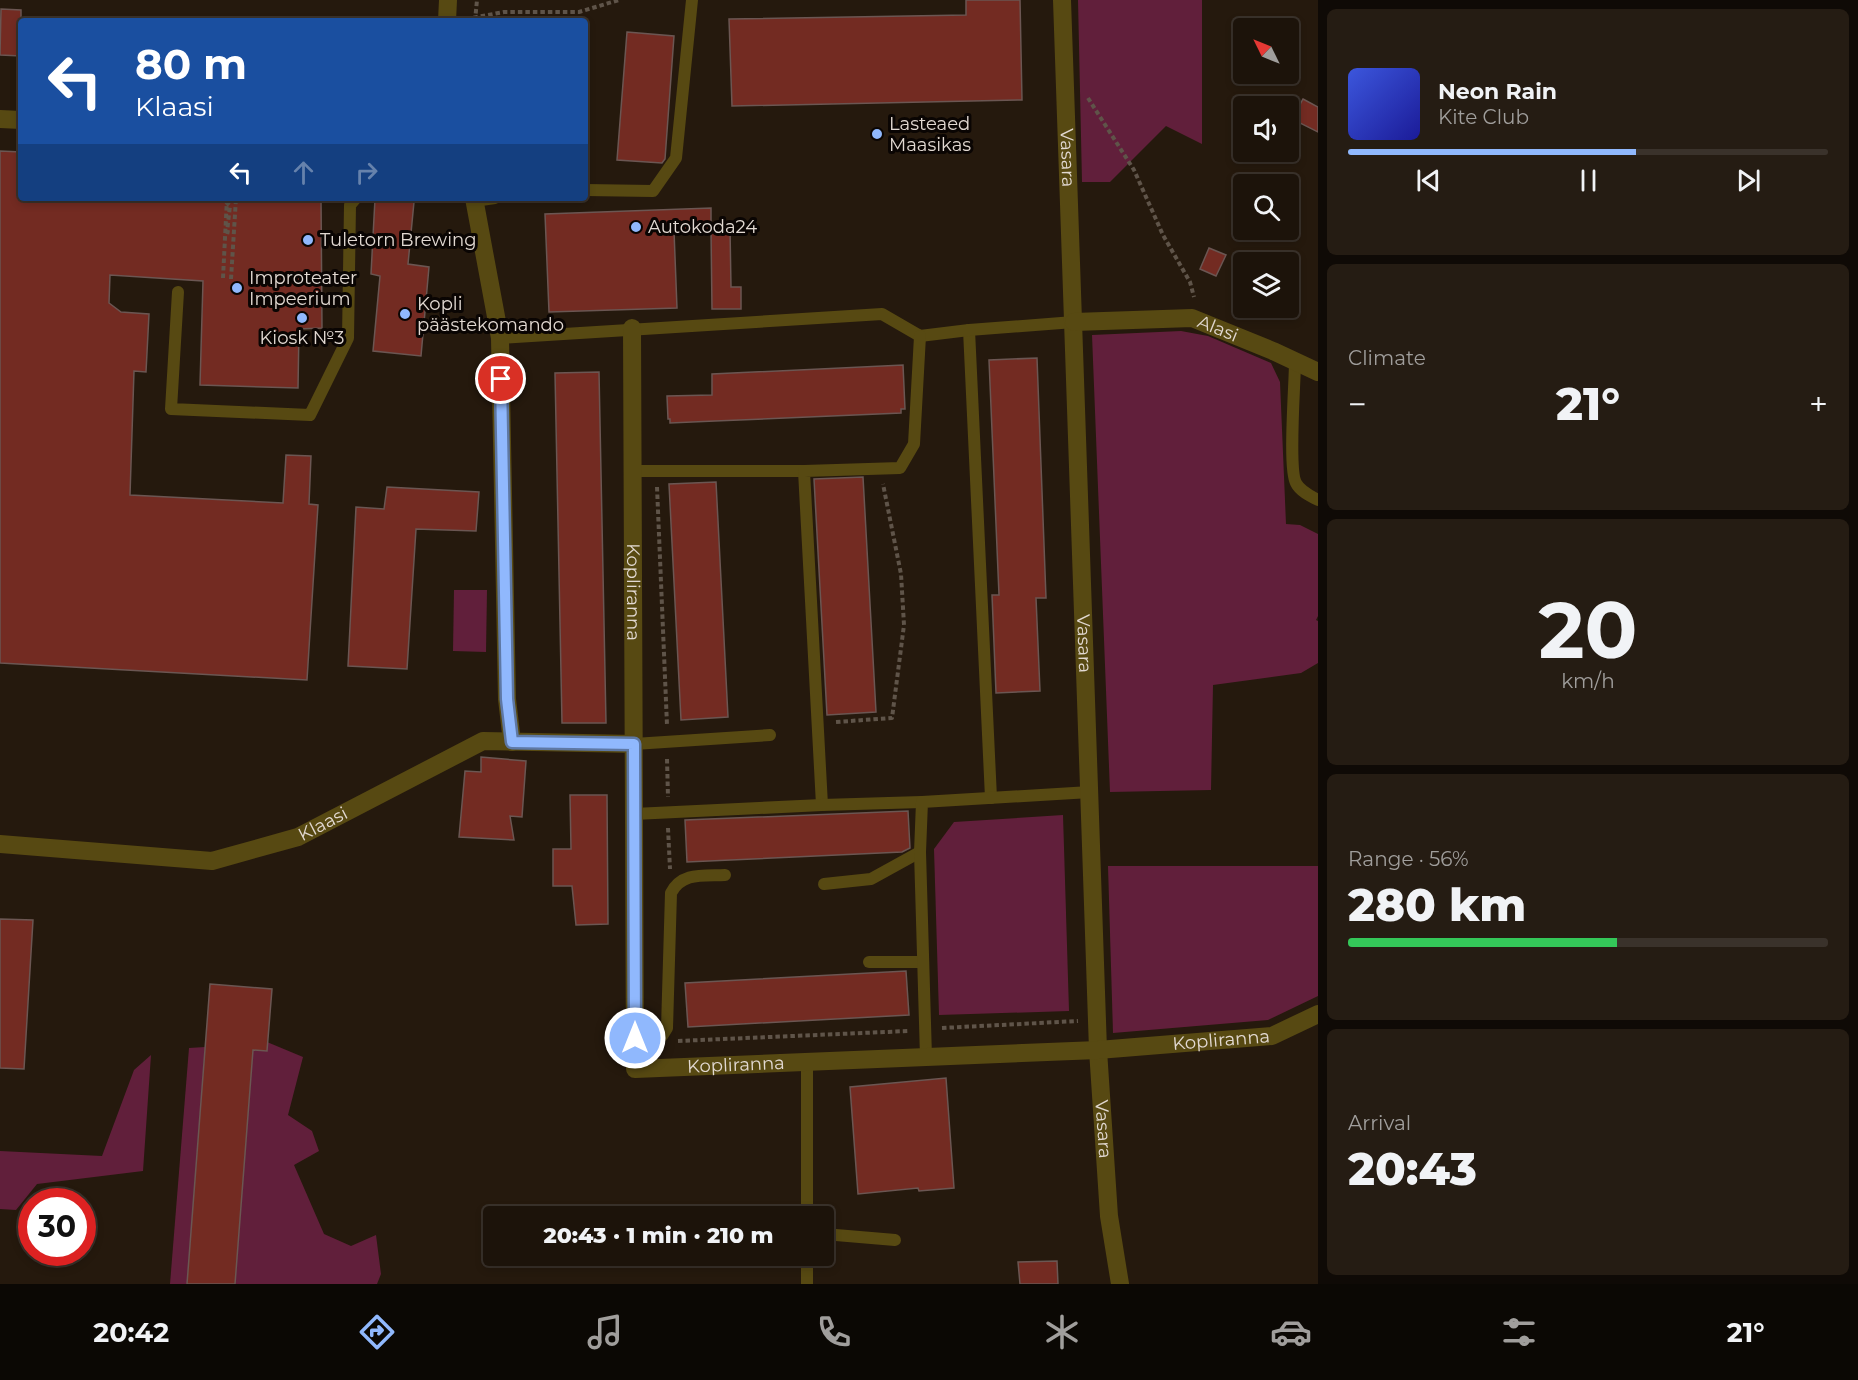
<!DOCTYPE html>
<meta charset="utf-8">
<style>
:root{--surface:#1c130a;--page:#251c13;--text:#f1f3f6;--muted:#a09e9c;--line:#3a322b;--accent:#90b8fd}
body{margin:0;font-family:Montserrat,sans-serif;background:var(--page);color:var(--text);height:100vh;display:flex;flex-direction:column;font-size:22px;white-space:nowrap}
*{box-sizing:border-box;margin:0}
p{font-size:20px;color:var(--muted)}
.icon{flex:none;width:33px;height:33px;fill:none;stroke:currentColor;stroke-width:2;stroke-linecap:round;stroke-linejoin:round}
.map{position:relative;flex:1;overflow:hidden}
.panel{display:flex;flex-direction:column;gap:9px;padding:9px;background:#0f0a06;width:540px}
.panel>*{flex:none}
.top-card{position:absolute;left:18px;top:18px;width:570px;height:183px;border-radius:6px;box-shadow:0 3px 9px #0003,0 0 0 2px var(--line);background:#1a4fa0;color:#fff;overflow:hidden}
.needle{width:39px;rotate:313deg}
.tools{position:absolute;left:1233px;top:18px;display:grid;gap:12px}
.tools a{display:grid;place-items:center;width:66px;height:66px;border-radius:6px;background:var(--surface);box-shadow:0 3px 9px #0003,0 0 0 2px var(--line);font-size:30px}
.speed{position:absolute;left:18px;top:1188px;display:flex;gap:12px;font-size:30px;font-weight:700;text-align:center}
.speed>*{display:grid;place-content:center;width:78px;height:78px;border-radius:50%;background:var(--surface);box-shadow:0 3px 9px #0003,0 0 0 2px var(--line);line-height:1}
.speed .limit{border:9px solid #d22;background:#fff;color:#111}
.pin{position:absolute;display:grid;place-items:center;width:51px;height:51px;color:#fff;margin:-26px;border:3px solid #fff;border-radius:50%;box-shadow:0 2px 6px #0007}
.me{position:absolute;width:66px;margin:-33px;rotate:0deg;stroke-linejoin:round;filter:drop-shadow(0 0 4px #0008)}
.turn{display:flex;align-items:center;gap:21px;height:126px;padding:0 18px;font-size:27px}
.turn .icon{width:78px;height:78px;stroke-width:2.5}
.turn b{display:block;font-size:42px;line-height:51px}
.lanes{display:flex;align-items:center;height:57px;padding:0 18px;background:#0003;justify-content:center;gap:30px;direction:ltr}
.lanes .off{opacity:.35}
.big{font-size:45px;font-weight:800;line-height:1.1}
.panel .tile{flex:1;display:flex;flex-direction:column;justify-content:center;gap:9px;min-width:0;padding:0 21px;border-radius:9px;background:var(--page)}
.panel .dial{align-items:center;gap:0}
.dial b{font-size:78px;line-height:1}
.song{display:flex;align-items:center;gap:18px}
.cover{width:72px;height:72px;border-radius:9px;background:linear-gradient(135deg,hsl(230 70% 55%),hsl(240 70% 35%))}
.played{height:6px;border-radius:3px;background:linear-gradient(90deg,var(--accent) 60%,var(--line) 60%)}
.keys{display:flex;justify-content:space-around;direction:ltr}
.heat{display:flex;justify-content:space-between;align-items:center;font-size:33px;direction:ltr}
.charge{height:9px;border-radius:4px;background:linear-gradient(90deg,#34c759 56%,var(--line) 0)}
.trip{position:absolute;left:483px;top:1206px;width:351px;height:60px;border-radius:6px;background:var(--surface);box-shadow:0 3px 9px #0003,0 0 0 2px var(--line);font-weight:800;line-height:60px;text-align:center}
.tab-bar{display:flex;height:96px;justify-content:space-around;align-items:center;background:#0b0804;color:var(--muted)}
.tab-bar .icon{width:42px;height:42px}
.tab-bar .current{color:var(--accent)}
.tab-bar b{font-size:27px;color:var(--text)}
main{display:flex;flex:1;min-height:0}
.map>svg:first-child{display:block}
</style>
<main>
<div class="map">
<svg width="1318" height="1284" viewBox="0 0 1318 1284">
<rect width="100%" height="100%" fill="#25190d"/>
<g fill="#611f3b">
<polygon points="1078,0 1202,0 1202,144 1166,126 1110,182 1082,182"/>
<polygon points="1181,331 1208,336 1271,363 1280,382 1286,524 1300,525 1318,534 1318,616 1316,620 1318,621 1318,663 1301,673 1213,685 1211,790 1110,792 1092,335"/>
<polygon points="454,590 487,590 486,652 453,651"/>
<polygon points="1063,815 1069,1011 939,1015 934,849 954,822"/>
<polygon points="1318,866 1318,996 1268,1020 1113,1033 1108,866"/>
<polygon points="267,1042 303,1057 288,1115 312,1131 319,1151 294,1165 324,1234 351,1246 376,1235 381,1274 377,1284 235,1284 253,1050 266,1051"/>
<polygon points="205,1047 187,1284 170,1284 189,1048"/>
<polygon points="151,1055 143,1171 37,1184 16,1210 0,1209 0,1151 102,1156 134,1070"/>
</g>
<g fill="#732b22" stroke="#6b5652" stroke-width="1.5">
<polygon points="966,0 1020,0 1022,100 732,106 729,19 966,15"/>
<polygon points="1,9 21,10 21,56 0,55"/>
<polygon points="627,32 674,36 665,159 662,163 617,160"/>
<polygon points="1303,99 1318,107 1318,132 1292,119"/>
<polygon points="0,151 21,152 21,198 321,198 322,328 299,329 298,388 200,385 203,281 110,275 109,303 121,312 149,314 146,372 134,371 130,495 283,503 286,455 311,456 309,504 318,505 307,680 0,663"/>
<polygon points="375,199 414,202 408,264 429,267 421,356 373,351 380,276 371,274"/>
<polygon points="711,208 711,230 674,231 677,308 549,312 545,214"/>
<polygon points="730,229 731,287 741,287 741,309 712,309 711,230"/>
<polygon points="1209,248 1226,255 1216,276 1200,269"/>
<polygon points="1037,358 1046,598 1036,598 1040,691 996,693 992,595 999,595 989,360"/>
<polygon points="903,365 905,409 901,409 901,413 715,421 670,423 670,419 668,419 667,396 712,395 712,374"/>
<polygon points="599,372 606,723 562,723 555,373"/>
<polygon points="863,477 876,712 827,715 814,479"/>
<polygon points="716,482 728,717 681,720 669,484"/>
<polygon points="387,487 479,492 476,531 416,529 407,669 348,666 356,507 384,509"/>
<polygon points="481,757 526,761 522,817 510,816 514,840 459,837 465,771 481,772"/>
<polygon points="570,795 607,795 608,924 576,925 572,886 553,886 553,849 571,849"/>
<polygon points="908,811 910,848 902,852 687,862 685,820"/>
<polygon points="0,919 33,920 24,1069 0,1068"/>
<polygon points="906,971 909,1015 688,1027 685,983"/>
<polygon points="210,984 272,989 267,1051 253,1050 235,1284 187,1284"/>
<polygon points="946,1078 954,1188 919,1191 918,1188 858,1194 850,1087"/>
<polygon points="1057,1261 1058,1284 1020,1284 1018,1262"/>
</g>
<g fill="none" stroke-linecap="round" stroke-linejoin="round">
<g stroke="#5f5449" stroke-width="4" stroke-dasharray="4.5 3" stroke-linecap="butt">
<polyline points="466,19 504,12 579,12 619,0"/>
<polyline points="475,21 477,0"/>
<polyline points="1088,98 1134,170 1163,235 1190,282 1194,297"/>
<polyline points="226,202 230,206 227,232 232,233"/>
<polyline points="223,278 227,198"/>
<polyline points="231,279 236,198"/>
<polyline points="657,487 667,725"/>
<polyline points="836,722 892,718 904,625 901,574 883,484"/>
<polyline points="667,759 668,797"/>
<polyline points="668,828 670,869"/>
<polyline points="942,1028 1078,1021"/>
<polyline points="678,1041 908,1031"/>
</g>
<g stroke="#574912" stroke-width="12">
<polyline points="585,190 653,191 676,158 692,0"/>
<polyline points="474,201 495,198"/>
<polyline points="178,292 171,409 310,415 348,338 350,205 356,198"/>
<polyline points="969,330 991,798"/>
<polyline points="500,338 882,314 920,336 969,330 1074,322"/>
<path d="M 1295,362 C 1295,383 1288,469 1296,483 C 1300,491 1310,496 1318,500"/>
<polyline points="632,471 804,471"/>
<polyline points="634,744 770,735"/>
<polyline points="822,805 804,471 900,468 914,444 920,336"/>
<polyline points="634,814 822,805 922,802"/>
<polyline points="824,884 871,879 920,852"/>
<polyline points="869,962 923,962"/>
<path d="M 635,1038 L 655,1038 L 662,1036 L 667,1028 L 671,893 C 682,872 703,876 725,875"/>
<polyline points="926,1057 920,852 922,802 1090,792"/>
<polyline points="807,1062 807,1216"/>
<polyline points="824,1234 895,1240"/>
<polyline points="807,1256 807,1284"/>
</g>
<g stroke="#574912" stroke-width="18">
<path id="s1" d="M 1062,0 L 1098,1050 L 1109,1216 L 1120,1284"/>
<polyline points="447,21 448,0"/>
<polyline points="0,119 21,120"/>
<polyline points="474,198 500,338 507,699 512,742"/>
<path id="s2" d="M 1074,322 L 1192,318 L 1273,351 L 1318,372"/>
<path id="s3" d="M 632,328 L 635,1069 L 1098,1050 L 1272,1036 L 1318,1014"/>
<path id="s4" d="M 0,844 L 212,861 L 298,837 L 483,741 L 634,744"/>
</g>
</g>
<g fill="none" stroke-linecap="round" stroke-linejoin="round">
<g stroke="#5e78a4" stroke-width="15">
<polyline id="route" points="501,379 507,699 512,742 634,744 635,1038"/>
</g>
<use href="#route" stroke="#90b8fd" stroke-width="10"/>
</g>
<g fill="#90b8fd" stroke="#0a0503" stroke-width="2">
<circle cx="877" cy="134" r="6"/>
<circle cx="636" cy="227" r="6"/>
<circle cx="308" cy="240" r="6"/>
<circle cx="237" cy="288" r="6"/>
<circle cx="405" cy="314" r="6"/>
<circle cx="302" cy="318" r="6"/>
</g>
<g text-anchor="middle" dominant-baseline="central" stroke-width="6" stroke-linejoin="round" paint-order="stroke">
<g font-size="18" fill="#e2d9d2" stroke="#0a0503" text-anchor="start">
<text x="889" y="124">Lasteaed<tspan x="889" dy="21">Maasikas</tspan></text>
<text x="648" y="227">Autokoda24</text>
<text x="320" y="240">Tuletorn Brewing</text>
<text x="249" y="278">Improteater<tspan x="249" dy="21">Impeerium</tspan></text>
<text x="417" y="304">Kopli<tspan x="417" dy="21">päästekomando</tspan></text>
<text x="302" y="338" text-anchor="middle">Kiosk №3</text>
</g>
<g font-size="18" fill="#e2d9d2" stroke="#0a0503">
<text stroke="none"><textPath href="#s1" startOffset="158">Vasara</textPath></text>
<text stroke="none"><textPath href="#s2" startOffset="146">Alasi</textPath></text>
<text stroke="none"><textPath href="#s3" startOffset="264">Kopliranna</textPath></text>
<text stroke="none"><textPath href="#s1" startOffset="644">Vasara</textPath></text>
<text stroke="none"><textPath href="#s4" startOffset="330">Klaasi</textPath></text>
<text stroke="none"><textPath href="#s3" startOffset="1328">Kopliranna</textPath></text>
<text stroke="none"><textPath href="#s3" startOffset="842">Kopliranna</textPath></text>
<text stroke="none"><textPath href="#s1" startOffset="1130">Vasara</textPath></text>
</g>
</g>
</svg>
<div class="tools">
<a><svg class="needle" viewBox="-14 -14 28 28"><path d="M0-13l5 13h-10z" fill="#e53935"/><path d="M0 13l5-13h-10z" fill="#a09e9c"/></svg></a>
<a><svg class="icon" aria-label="sound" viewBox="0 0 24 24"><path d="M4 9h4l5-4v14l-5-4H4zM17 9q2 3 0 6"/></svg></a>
<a><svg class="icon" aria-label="search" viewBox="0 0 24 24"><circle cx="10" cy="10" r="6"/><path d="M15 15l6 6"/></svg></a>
<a><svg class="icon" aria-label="layers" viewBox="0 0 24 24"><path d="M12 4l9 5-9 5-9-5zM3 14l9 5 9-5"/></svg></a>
</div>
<div class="speed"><div class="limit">30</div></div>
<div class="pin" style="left:501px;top:379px;background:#d93025"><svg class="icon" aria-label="arrive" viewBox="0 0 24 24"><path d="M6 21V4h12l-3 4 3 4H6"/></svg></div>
<svg class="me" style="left:635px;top:1038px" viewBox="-20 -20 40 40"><circle r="17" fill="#90b8fd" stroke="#fff" stroke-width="3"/><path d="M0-11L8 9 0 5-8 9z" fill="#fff"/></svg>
<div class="trip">20:43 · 1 min · 210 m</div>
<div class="top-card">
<div class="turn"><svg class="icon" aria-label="left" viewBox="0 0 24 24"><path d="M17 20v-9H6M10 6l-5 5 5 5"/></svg><div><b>80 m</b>Klaasi</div></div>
<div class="lanes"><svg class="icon" aria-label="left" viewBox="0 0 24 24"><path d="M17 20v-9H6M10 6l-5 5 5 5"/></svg><svg class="icon off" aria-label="ahead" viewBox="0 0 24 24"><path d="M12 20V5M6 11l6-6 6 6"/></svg><svg class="icon off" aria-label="right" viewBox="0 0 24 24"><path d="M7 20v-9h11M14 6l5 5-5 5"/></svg></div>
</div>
</div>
<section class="panel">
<div class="tile">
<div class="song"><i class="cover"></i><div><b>Neon Rain</b><p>Kite Club</p></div></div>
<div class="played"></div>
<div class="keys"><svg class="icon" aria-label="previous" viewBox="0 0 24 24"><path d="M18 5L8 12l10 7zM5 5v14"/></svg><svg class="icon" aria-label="pause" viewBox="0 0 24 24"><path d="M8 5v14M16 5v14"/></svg><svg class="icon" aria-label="next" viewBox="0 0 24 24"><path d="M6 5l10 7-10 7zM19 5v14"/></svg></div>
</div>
<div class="tile"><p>Climate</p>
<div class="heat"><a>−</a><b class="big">21°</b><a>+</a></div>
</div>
<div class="tile dial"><b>20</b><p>km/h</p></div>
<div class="tile"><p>Range · 56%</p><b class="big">280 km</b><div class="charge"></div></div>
<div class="tile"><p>Arrival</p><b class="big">20:43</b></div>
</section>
</main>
<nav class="tab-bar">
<b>20:42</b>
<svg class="icon current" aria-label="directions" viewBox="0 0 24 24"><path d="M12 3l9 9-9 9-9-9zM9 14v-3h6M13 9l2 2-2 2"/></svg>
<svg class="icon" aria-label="music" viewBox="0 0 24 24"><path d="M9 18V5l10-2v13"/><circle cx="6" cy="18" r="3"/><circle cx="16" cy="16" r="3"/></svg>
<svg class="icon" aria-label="phone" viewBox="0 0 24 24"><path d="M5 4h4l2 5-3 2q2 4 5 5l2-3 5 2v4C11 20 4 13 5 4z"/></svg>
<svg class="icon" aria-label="climate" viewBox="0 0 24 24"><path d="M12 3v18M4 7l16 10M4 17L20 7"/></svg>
<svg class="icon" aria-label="car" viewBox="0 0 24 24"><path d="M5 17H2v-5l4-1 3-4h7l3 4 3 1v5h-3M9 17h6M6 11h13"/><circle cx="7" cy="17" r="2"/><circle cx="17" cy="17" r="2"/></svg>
<svg class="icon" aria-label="filters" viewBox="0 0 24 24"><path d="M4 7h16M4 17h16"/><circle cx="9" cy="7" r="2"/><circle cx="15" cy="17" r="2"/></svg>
<b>21°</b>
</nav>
